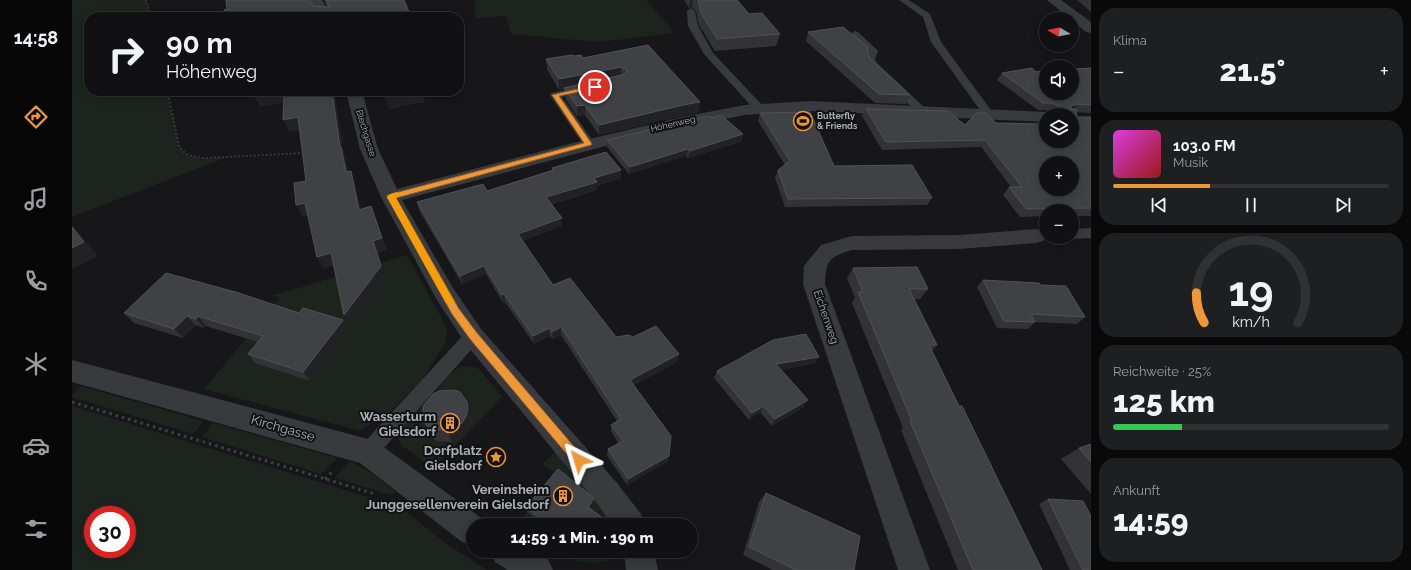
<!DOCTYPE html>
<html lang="de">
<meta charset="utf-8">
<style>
:root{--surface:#111113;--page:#1e1f21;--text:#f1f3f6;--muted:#9c9da0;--line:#303133;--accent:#ed973b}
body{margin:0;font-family:Raleway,sans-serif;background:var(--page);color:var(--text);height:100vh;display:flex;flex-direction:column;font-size:15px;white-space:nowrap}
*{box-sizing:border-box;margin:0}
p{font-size:13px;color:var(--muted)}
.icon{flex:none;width:22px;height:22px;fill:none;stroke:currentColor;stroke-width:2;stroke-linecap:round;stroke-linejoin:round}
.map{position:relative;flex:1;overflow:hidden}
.details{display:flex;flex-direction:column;gap:8px;padding:8px;background:#09090a;width:320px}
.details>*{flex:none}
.banner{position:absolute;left:12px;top:12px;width:380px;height:84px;border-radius:16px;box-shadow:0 2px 10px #0003,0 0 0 1px var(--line);background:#111113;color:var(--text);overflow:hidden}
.needle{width:26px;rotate:279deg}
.controls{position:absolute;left:967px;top:12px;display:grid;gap:8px}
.controls a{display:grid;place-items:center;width:40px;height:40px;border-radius:50%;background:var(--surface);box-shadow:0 2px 10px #0003,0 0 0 1px var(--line);font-size:20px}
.speed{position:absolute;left:12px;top:506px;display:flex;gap:8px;font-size:20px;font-weight:700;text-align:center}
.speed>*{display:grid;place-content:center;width:52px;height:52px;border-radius:50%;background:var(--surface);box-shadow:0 2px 10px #0003,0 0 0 1px var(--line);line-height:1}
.speed .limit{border:6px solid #d22;background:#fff;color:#111}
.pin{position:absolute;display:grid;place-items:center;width:34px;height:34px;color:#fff;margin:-17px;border:2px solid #fff;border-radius:50%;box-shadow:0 1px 4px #0007}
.me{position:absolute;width:44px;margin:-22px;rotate:320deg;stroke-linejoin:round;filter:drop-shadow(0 0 3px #0008)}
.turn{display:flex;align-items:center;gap:14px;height:84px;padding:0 16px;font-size:18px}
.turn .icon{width:52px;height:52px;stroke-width:2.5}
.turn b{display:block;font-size:28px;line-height:34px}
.big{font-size:30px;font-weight:800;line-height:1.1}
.details .card{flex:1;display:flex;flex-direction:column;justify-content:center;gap:6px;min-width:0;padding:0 14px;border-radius:16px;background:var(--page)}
.details .dial{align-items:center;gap:0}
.dial svg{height:104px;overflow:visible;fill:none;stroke:var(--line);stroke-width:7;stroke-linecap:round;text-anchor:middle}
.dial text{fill:var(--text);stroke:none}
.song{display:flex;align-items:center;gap:12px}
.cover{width:48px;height:48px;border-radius:6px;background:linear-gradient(135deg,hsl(300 70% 55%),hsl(0 70% 35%))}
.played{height:4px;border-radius:2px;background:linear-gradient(90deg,var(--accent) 35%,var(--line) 35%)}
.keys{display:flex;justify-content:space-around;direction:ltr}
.heat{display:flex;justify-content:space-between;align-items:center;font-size:22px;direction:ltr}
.charge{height:6px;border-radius:3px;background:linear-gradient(90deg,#34c759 25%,var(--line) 0)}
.trip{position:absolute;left:394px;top:518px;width:232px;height:40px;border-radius:20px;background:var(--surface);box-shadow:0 2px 10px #0003,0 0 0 1px var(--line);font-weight:800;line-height:40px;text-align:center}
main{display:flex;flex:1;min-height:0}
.dock{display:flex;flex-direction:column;width:72px;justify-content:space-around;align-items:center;background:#070708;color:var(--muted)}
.dock .icon{width:28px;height:28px}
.dock .on{color:var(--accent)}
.dock b{font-size:18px;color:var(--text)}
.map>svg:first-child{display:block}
</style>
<main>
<nav class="dock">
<b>14:58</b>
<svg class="icon on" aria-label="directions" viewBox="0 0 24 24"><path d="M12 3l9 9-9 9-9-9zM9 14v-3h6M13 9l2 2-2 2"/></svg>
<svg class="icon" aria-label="music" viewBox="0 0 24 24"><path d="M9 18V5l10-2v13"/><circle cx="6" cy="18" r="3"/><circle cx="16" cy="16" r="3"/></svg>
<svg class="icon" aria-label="phone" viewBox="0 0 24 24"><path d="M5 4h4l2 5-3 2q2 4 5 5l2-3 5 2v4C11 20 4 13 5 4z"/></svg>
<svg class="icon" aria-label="climate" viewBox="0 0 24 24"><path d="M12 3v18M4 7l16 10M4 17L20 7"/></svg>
<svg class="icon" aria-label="car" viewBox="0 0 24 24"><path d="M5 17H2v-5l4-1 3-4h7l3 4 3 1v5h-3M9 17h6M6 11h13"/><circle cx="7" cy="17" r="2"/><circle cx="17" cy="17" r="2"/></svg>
<svg class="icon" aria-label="filters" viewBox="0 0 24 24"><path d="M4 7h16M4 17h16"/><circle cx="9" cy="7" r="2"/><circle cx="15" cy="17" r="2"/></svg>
</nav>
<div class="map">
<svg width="1019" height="570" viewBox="0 0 1019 570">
<rect width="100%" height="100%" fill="#171719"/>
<g fill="#1d241d" fill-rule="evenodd">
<path d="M 0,0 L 74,0 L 79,17 L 17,17 L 17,91 L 95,91 L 107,146 C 115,163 139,157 155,157 L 0,217 Z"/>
<polygon points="403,0 574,0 603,33 527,42 439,34 434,16 403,18"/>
<polygon points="335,255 375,328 373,344 350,380 320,410 288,431 132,389 208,298 200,296"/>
<path d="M 391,366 L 402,367 L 407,369 L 430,397 L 361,468 L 329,445 L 324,434 C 330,420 346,412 356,401 C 367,390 375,372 391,366 Z"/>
<polygon points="9,386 131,421 121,434 0,397 0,395"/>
<path d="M 0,406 L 328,507 L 376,545 L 415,570 L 0,570 ZM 21,515 L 55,515 L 55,549 L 21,549 Z"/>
<polygon points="141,423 265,458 249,474 130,437"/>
<polygon points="483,451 546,525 533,525 516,512 522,503 471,464"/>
<polygon points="278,461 304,476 323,492 320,494 316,494 263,478"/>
<polygon points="455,512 471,525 445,525"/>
<path d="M 475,551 L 550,551 C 540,570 495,562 475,551 Z"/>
</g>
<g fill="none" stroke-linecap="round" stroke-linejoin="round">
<g stroke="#3e4145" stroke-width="1.5" stroke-dasharray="1.5 2" stroke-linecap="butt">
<polyline points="74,0 79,17"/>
<polyline points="95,91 97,99"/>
</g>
<path stroke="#3e4145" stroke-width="2" stroke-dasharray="1.5 2.5" stroke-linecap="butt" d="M 97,98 L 107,146 C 113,156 122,157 133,158 L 233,153"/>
<g stroke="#3e4145" stroke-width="3" stroke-dasharray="2.5 4" stroke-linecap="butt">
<polyline points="0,402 303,494"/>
<polyline points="253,479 261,471"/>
</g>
<g fill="#383a3e" fill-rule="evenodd">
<polygon points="827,0 837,0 858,14 869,42 921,113 923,115 921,117 913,117 859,42 851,17"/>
<polygon points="619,8 623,11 626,26 641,53 690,105 692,107 690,109 682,109 632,54 616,26 615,11"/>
<polygon points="783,31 786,32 804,49 806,51 803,59 805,63 855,110 857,112 855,114 847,114 796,66 793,59 796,52 778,34"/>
<polygon points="513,86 517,87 518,89 517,91 490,97 523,144 521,147 513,147 478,95 479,93"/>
<polygon points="1019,228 1019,238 1000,239 995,237 1000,237 1000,229"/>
<polygon points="401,329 407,331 409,336 407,341 303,458 296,461 289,458 287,452 289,446 395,331"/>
</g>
<g fill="#383a3e" fill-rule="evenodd">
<polygon points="238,0 250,0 260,17 246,17"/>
<polygon points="975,0 989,0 1019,22 1019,33 1014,32"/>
<polygon points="274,91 290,91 306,149 325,189 505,142 610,117 673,105 738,101 974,112 981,115 974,115 974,122 738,111 673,115 631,123 537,145 330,200 381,288 409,329 545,483 569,514 573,525 540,525 525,503 393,343 365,300 309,197 288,149"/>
<path d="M 964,229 L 971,231 L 974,236 L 971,241 L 964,243 L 887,249 L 780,250 C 757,257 754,260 753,284 L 858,570 L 826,570 L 731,284 L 732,266 L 749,245 L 780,236 L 887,235 Z"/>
<polygon points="0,360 296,439 306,443 412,520 414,525 401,525 401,546 390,542 288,463 0,382"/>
<polygon points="419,551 463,551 476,559 481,570 436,570 423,562"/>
<polygon points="552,551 582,551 586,570 554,570"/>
</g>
</g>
<g fill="#333337">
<polygon points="252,0 332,0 339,17 241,6 255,7"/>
<polygon points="612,0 665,0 677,14 708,34 704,46 643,51 627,25 624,11 620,7 617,8"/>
<polygon points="1005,0 1019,0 1019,12"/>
<polygon points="736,32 795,51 798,59 838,95 834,104 803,103 734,41"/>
<polygon points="576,45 628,102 626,112 610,116 527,135 513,115 505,116 493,98 492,88 487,90 475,69 474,59 502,56 511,58"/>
<polygon points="1019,68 1019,113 1004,112 1005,117 1019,117 1019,216 1000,216 1000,211 974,211 974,216 948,217 931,195 937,187 939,187 909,147 810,150 790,116 794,109 893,125 924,123 1000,141 1000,115 977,115 979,113 974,110 966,110 925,80 930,73 974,93"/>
<polygon points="688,113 762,166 860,198 855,205 713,207 703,178 706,170 713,165 686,121"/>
<polygon points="639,118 671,134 669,142 616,158 614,156 557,174 535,147 535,140"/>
<polygon points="480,168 549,178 525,186 525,190 480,204 490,218 490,226 450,241 481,285 544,337 607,354 605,362 562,385 597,456 595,462 555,485 535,456 536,449 547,444 539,431 539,425 545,421 489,335 481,339 478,336 462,344 433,302 431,303 414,274 390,284 347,210 345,202 415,191 480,170"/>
<polygon points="781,268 856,289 848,299 842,299 865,345 860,351 887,406 970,570 886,570 829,430 831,428 780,303 783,298 775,278"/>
<polygon points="911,280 968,285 1013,317 1005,324 963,322 956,329 925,328 905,287"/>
<polygon points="52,313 227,313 271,320 276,329 238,381 183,363 176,354 186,342 134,326 132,328 123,325 111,338 62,323"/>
<polygon points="747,357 743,363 709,370 732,407 700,426 688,412 677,420 642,378 645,371"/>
<polygon points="395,402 399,415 400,421 398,428 394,434 388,439 380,442 365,441 360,437 351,419"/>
<polygon points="1019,444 1019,494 989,459 1007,448"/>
<polygon points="694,493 782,570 701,570 671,555 687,502"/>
<polygon points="976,499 1019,570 998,570 967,504"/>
<polygon points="522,503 518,508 536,525 471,525 455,512 454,507"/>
</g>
<g fill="#222225">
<polygon points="618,0 621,0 620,7 617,8"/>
<polygon points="273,15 273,17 264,17"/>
<polygon points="549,67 549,77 487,90 487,79"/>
<polygon points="204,91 212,91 217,102 188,107 182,95"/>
<polygon points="260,91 262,91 272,153 274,160 279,185 274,172 268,147"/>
<polygon points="345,91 350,91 353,102 317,109 313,97"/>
<polygon points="628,102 626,112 610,116 527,135 527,125 611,105"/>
<polygon points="1006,104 1000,112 994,114 999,106"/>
<polygon points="513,105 513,115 505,116 505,106"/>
<polygon points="226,117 232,129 217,132 211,120"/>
<polygon points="671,134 669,142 616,158 618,151"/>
<polygon points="616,149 614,156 557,174 558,167"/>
<polygon points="549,170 549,178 525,186 525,190 475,205 474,197 522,178"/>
<polygon points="279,171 283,184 292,222 287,210"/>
<polygon points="233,203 239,215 231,217 224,205"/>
<polygon points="299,206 315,250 306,253 314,278 278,326 272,315"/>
<polygon points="490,218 490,226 447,242 446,234"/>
<polygon points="0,225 26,256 0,269"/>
<polygon points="259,253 265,265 251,269 245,257"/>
<polygon points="412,266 414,274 390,284 388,276"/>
<polygon points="432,294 433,302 431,303 430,295"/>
<polygon points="115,316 123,325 111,338 102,329"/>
<polygon points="126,316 134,326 132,328 124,319"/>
<polygon points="271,320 276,329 238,381 231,372"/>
<polygon points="489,327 489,335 481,339 480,332"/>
<polygon points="478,328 478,336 462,344 461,336"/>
<polygon points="607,354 605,362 557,387 558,380"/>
<polygon points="747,357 743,363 701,371 704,364"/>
<polygon points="736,400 732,407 700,426 703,419"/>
<polygon points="395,402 399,415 400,421 398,428 394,434 388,439 380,442 375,430"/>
<polygon points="692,406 688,412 677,420 680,413"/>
<polygon points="597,456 595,462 555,485 556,479"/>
<polygon points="522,498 522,503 516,512 516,507"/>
</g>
<g fill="#404145" stroke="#505257" fill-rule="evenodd">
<polygon points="154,0 238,0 241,6 257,7 254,0 332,0 339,17 273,17 273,15 264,17 143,17 142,15 153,13 152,10 155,9"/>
<polygon points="626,0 665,0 677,14 690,13 708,34 645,39 629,13"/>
<polygon points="771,27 796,47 795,51 798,59 838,95 807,94 736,32"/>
<polygon points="576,45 628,102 611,105 527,125 513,105 505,106 492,88 554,74 555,70 549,67 487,79 474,59 500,55 502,56 509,55 511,58"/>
<path d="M 960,68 L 964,72 L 974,70 L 974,93 L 1000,93 L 1000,69 L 1019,68 L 1019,105 L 1006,104 L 999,106 L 999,109 L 1004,109 L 1005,117 L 1019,117 L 1019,208 L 954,209 L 937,187 L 950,187 L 913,140 L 814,142 L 794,109 L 876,111 L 893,125 L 905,113 L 914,113 L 924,123 L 974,124 L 974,141 L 1000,141 L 1000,125 L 1001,125 L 1000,124 L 1000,115 L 988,115 L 981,110 L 988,109 L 987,106 L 979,103 L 971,103 L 930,73 ZM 974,163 L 1000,163 L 1000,189 L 974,189 Z"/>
<polygon points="182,91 204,91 182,95"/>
<polygon points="212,91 260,91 268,147 269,147 274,172 279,171 287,210 299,206 310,238 301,241 309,266 272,315 259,253 245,257 233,203 224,205 222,183 234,181 226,117 211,120"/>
<polygon points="312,91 345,91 313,97"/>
<polygon points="738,112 762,166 840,165 860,198 716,199 706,170 718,161 688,113"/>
<polygon points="649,115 671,134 618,151 616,149 558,167 535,140 633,117 638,116 639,118"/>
<polygon points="534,152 549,170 522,178 525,182 474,197 490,218 446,234 481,285 498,278 544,337 557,335 561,337 584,326 607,354 558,380 599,436 597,456 556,479 536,449 551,441 539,425 549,419 489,327 480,332 478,328 461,336 432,294 430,295 412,266 388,276 345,202 411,184 415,191 482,170 480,168"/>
<polygon points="0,227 12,242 0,248"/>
<polygon points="845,267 856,289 837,289 865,345 857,345 887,406 890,406 970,570 901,570 838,421 840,421 786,292 791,292 781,268"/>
<polygon points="94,273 167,293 227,313 231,308 271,320 231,372 176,354 191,336 126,316 124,319 115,316 102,329 52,313"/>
<polygon points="911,280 967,283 968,285 994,286 1013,317 959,314 963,322 932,321"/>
<polygon points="734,334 747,357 704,364 736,400 703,419 692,406 680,413 645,371 701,340"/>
<polygon points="382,390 388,392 395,402 396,409 394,416 390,423 383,427 375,430 360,429 354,425 351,419 351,406 361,394 367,391"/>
<polygon points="1019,444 1019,462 1007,448"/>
<polygon points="486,469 522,498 516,507 536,522 535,525 476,525 454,507"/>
<polygon points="694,493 788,536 782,570 724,570 677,547"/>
<polygon points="976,499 1011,501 1019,516 1019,570 1011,570"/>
</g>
<polygon fill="#ed973b" stroke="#9a6226" points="523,85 526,87 525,88 487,96 520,144 519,145 324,198 387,309 405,333 511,457 513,460 511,464 507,466 503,464 398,339 380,314 315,197 319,194 512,143 480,95"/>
<polygon fill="#f59e0b" points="325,192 329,195 324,198 380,298 382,301 380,303 374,303 315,197 316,195"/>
<defs>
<g id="stadium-ring" transform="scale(1)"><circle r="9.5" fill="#121214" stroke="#ed973b" stroke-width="1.5"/><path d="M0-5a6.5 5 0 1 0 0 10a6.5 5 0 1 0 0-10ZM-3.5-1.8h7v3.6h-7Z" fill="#ed973b"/></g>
<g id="building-ring" transform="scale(1)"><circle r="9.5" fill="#121214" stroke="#ed973b" stroke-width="1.5"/><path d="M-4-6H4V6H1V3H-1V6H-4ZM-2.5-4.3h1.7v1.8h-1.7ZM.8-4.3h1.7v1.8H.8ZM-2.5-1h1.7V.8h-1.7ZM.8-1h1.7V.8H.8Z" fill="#ed973b"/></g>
<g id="sight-ring" transform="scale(1)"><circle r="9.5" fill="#121214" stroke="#ed973b" stroke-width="1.5"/><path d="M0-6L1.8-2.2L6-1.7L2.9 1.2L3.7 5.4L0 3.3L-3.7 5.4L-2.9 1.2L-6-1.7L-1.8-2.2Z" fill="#ed973b"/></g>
</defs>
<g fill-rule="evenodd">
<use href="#stadium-ring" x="731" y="121"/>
<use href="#building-ring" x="378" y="423"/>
<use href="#sight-ring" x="424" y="457"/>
<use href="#building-ring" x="491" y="496"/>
</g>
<g text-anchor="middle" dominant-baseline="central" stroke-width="4" stroke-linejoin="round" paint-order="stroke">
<g font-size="9" font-weight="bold" fill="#a9b0b8" stroke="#121214" text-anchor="start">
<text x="745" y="116">Butterfly<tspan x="745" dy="10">&amp; Friends</tspan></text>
</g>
<g font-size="9" fill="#a9b0b8" stroke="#121214">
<text transform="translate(601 124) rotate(-13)">Höhenweg</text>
<text transform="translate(294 133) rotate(73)">Blechgasse</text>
</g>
<g font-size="11" fill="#a9b0b8" stroke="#121214">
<text transform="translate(754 317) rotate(71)">Eichenweg</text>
</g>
<g font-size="13" font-weight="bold" fill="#a9b0b8" stroke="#121214" text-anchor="end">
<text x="364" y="416">Wasserturm<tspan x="364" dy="15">Gielsdorf</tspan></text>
<text x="410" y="450">Dorfplatz<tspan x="410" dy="15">Gielsdorf</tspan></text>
<text x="477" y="489">Vereinsheim<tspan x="477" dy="15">Junggesellenverein Gielsdorf</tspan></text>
</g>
<g font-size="13" fill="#a9b0b8" stroke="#121214">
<text transform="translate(211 428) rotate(16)">Kirchgasse</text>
</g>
</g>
</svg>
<div class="controls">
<a><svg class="needle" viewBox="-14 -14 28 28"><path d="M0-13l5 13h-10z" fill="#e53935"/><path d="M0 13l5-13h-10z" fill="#9c9da0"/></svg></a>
<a><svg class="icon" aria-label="sound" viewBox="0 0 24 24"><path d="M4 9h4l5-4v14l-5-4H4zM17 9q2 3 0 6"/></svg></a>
<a><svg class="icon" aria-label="layers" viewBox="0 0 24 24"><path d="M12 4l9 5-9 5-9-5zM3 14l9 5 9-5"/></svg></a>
<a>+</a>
<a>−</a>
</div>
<div class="speed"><div class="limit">30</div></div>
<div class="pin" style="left:523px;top:87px;background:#d93025"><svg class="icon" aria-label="arrive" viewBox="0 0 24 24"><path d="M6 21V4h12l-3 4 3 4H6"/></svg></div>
<svg class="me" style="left:507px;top:460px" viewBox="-20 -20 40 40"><path d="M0-17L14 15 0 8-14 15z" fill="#ed973b" stroke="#fff" stroke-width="4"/></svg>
<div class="trip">14:59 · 1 Min. · 190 m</div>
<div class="banner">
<div class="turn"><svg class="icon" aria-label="right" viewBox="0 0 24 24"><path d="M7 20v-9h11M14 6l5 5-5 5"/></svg><div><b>90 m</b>Höhenweg</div></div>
</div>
</div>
<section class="details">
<div class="card"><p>Klima</p>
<div class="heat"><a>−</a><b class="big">21.5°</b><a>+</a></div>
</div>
<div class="card">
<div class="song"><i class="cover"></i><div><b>103.0 FM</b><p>Musik</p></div></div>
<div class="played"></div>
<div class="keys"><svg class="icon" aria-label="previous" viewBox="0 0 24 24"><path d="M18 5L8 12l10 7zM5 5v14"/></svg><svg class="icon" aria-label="pause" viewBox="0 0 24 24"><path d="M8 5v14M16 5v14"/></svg><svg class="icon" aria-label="next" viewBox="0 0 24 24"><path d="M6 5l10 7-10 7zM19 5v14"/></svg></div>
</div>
<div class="card dial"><svg viewBox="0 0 100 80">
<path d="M14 69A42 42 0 1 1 86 69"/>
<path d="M14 69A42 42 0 0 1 8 46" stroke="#ed973b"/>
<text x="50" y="56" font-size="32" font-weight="700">19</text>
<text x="50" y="72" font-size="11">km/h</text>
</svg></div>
<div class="card"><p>Reichweite · 25%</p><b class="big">125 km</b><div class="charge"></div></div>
<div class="card"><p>Ankunft</p><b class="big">14:59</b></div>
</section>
</main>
